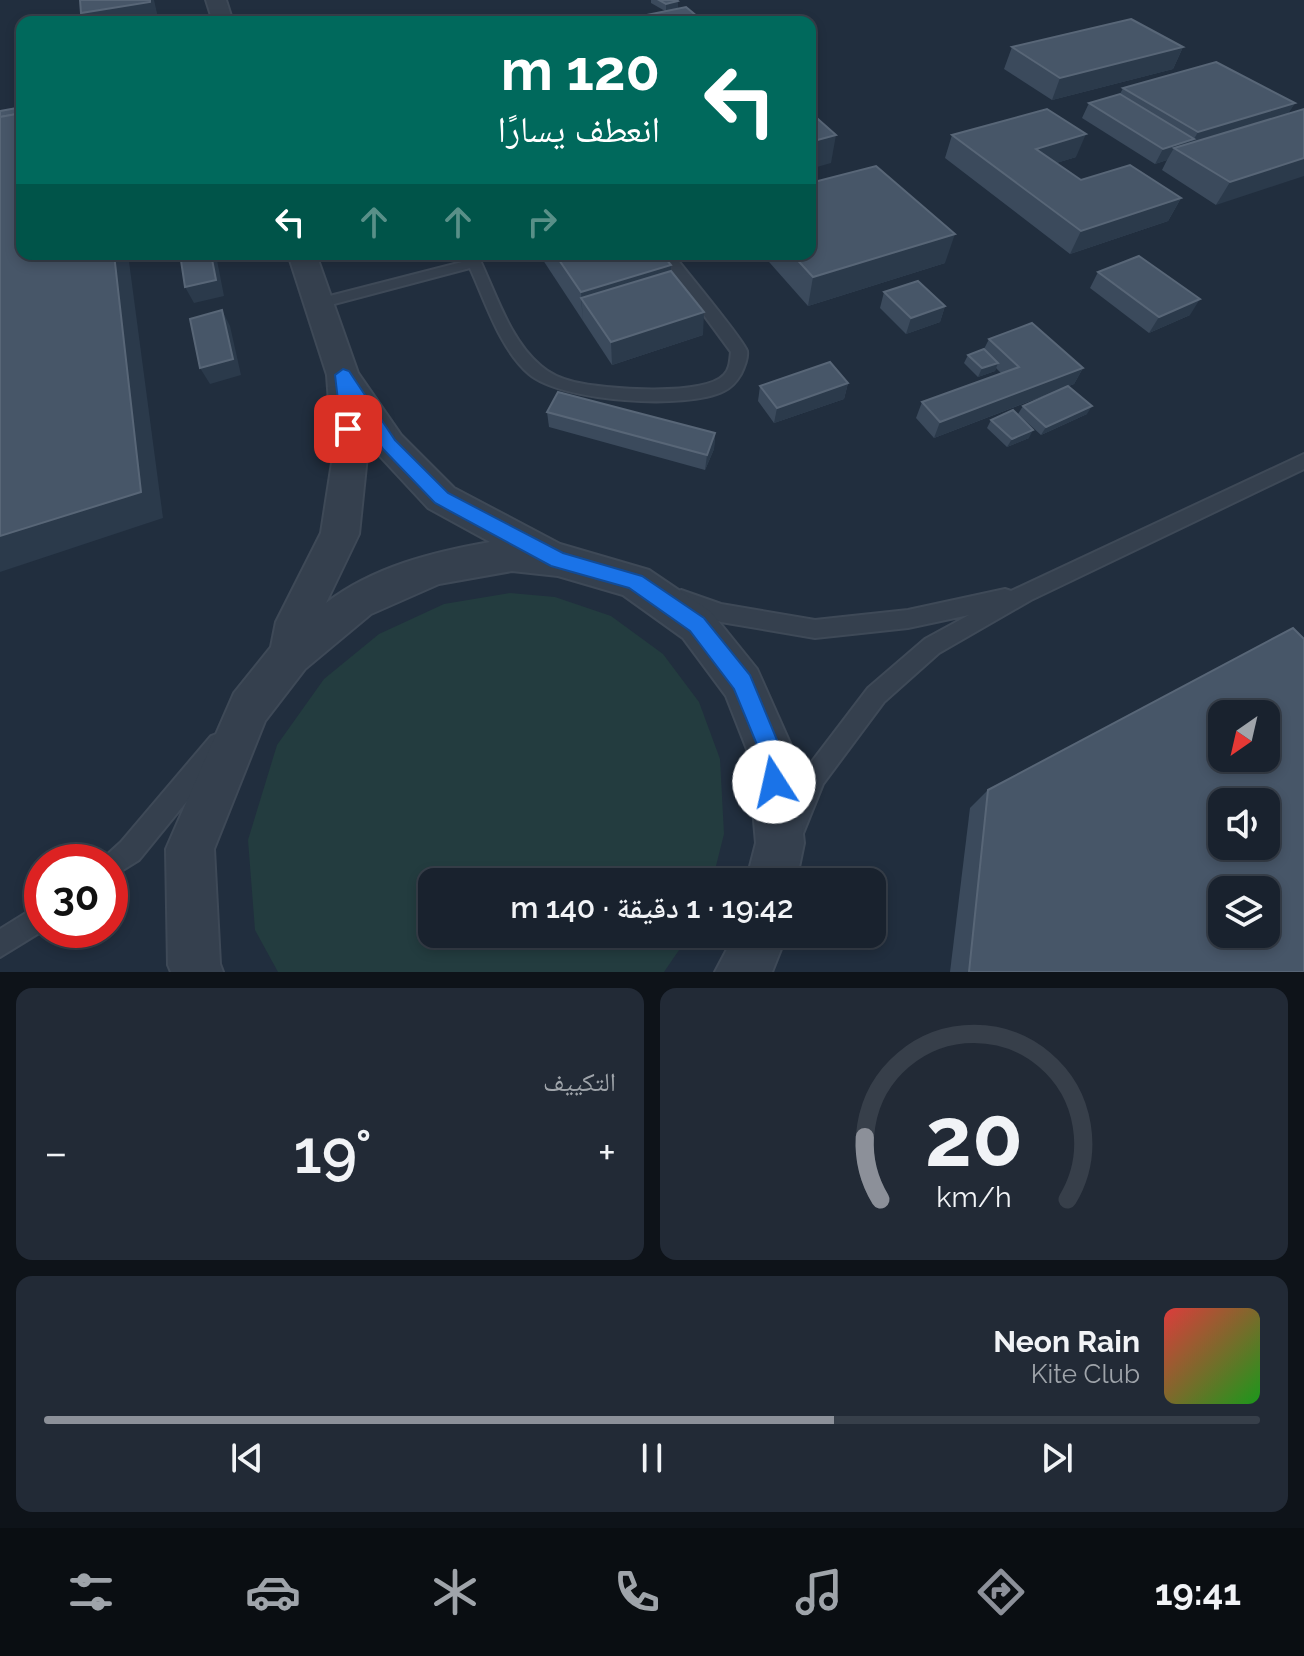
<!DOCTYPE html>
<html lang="ar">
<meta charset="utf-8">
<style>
:root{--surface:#19222e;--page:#222a36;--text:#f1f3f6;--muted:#9fa4aa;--line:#373f4a;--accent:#8c9099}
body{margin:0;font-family:Raleway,"Noto Naskh Arabic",sans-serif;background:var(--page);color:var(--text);direction:rtl;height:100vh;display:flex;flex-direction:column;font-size:30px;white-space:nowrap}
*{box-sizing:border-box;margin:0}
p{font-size:26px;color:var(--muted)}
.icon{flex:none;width:44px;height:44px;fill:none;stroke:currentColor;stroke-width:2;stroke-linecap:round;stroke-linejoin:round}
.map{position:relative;height:972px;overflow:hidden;direction:ltr}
.drawer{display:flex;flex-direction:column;gap:16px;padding:16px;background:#0e1319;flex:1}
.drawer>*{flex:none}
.banner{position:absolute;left:16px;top:16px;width:800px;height:244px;border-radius:16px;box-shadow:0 4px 12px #0003,0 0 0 2px var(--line);direction:rtl;background:#00695c;color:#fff;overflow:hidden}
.needle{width:52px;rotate:214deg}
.tools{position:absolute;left:1208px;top:700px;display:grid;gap:16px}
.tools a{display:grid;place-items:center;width:72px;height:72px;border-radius:16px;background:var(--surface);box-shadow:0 4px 12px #0003,0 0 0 2px var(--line);font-size:40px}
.speed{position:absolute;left:24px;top:844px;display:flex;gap:16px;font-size:40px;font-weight:700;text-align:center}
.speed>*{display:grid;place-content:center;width:104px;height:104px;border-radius:50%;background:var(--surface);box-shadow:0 4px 12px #0003,0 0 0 2px var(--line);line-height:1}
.speed .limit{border:12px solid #d22;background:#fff;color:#111}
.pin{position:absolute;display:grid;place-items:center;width:68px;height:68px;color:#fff;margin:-34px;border-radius:16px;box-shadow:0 4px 12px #0006}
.me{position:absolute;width:88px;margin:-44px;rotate:350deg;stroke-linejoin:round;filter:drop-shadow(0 0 6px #0008)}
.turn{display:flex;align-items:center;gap:28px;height:168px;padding:0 24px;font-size:36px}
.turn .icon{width:104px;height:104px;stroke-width:2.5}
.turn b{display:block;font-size:56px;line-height:68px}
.lanes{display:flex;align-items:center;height:76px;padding:0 24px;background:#0003;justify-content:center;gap:40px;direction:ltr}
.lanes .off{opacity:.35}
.big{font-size:60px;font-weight:600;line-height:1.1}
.drawer .card{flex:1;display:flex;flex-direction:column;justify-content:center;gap:12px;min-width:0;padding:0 28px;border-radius:16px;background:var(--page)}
.drawer .dial{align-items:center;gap:0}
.dial svg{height:208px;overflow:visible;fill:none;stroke:var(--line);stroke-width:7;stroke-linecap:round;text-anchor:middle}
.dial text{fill:var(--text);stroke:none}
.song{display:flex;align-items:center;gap:24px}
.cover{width:96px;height:96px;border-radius:12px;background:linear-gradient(135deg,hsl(0 70% 55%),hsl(120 70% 35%))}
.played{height:8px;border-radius:4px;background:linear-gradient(90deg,var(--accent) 65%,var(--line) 65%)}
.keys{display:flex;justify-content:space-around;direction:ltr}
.heat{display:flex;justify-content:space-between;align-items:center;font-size:44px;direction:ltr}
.drawer .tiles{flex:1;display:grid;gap:16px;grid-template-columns:1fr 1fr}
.card:last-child{grid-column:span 2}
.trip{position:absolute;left:418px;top:868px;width:468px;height:80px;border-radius:16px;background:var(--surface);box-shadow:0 4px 12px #0003,0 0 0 2px var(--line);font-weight:600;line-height:80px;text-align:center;direction:rtl}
.tabs{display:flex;height:128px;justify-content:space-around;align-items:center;background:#0a0e12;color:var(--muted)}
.tabs .icon{width:56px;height:56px}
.tabs .current{color:var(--accent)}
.tabs b{font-size:36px;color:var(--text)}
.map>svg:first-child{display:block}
</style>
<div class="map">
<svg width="1304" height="972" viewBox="0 0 1304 972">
<rect width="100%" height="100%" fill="#212e3e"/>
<polygon fill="#233c3f" points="510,593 555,597 611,616 663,654 699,702 720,759 724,834 712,882 432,882 432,934 690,934 664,972 278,972 255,930 248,840 277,745 324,679 379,634 444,604"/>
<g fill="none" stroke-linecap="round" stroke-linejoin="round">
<g stroke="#3e4957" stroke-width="4">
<g id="service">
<path d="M 463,254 L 477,254 C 495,290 509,340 541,366 C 550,374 562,379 574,382 C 603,389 703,397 724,375 C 730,369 730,360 731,352 L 659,254 L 673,254 C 684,269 744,340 747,351 C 748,358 744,368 741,374 C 737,381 732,387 724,391 C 687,410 562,402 529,374 C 500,349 486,303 470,268 L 319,308 L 312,303 L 314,300 L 466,261 Z"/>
<polygon points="1304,454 1304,469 1031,600 939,653 884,702 823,784 800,841 792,845 784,841 780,833 807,768 868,688 925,639 969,615 908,628 815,638 721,622 674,605 671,599 674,593 681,590 721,604 815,620 908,610 1005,589 1011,591"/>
<polygon points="219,733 227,736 230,744 227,752 139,860 110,878 110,862 99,862 121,842 211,736"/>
<polygon points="42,903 44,930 0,957 0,929"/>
</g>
</g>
<g stroke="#3e4957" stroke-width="4">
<g id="minor">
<polygon points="206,0 226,0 233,22 213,22"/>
<path d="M 288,254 L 316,254 L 358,373 L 401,435 L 454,488 L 560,544 L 649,570 L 711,612 L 757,669 L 794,752 L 804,843 L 796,882 L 746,882 L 756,843 L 748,752 L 726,696 L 683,638 L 623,595 L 558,576 L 512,571 L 439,584 L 371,614 L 305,669 L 265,721 L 214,849 L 220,964 L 223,972 L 171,972 L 168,965 L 166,849 L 234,693 L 271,647 L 276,622 L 321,533 L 333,456 L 327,375 ZM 365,435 L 377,453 L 428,508 L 490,542 C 433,552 373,567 326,603 L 359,534 L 367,456 Z"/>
<polygon points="735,934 787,934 772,972 715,972"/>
</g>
</g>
<use href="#service" fill="#35404e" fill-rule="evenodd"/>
<use href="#minor" fill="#35404e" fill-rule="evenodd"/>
</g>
<g fill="#3b4a5c">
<polygon points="651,0 677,0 678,1 678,8 665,11 651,3"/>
<polygon points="1012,47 1183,47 1173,69 1052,100 1004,69"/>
<polygon points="1123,88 1295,103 1288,113 1216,205 1162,170 1167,160 1155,164 1082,118 1089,103 1120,94"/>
<polygon points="952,135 1076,157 1056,163 1081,180 1181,198 1168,221 1070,254 945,158"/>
<polygon points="539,254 662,254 703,335 612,365"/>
<polygon points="762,254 810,254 945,263 808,306"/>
<polygon points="1098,272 1190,315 1149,333 1090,288"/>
<polygon points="884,292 945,306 940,322 906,334 880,308"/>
<polygon points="989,339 1083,368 1074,384 1069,386 1087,414 1041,435 1018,414 1023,406 1059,390 934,438 916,418 922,402 1001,373 996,368 995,371 978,377 964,363 968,355 984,349"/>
<polygon points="848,383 844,399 774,423 758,401 760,386"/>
<polygon points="547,412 715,433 714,449 705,470 549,427"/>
<polygon points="991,420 1029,438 1007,447 987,428"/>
<polygon points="988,790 1304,972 950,972 970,808"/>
</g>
<g fill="#2b3a4b">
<polygon points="150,0 154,0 159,22 86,22 81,13"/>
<polygon points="678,1 678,8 666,12 666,4"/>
<polygon points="1183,47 1173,69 1052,100 1060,78"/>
<polygon points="1295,103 1281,125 1174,148 1167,160 1155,164 1163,149 1194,139 1198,132"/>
<polygon points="1086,134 1076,157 1028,172 1036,149"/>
<polygon points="836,135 831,163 810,169 810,142"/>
<polygon points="1304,158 1304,176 1216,205 1230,182"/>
<polygon points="1181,198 1168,221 1070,254 1081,231"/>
<polygon points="955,234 945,263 808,306 813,277"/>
<polygon points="114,254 128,254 163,518 0,572 0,536"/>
<polygon points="193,254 217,254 215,255 217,260 224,296 194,303 185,287"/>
<polygon points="671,265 670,294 581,298 583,321 581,292"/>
<polygon points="1200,299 1190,315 1149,333 1159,317"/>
<polygon points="945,306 940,322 906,334 911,318"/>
<polygon points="222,310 230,326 241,375 210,384 200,368"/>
<polygon points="704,312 703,335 612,365 611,342"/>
<polygon points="998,363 995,371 978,377 982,368"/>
<polygon points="1083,368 1074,384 934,438 940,422"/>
<polygon points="848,383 844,399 774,423 777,408"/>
<polygon points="1092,406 1087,414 1041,435 1046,427"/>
<polygon points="1033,430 1029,438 1007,447 1012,439"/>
<polygon points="715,433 714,449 705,470 707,455"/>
</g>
<g fill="#475668" stroke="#586677" stroke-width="2" fill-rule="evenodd">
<polygon points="80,0 150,0 150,2 81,13"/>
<polygon points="659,0 677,0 678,1 666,4"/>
<polygon points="686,7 704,22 612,22"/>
<polygon points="1131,19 1183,47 1060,78 1012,47"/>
<polygon points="1216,62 1295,103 1198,132 1123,88"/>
<polygon points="1120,94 1194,139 1163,149 1089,103"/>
<polygon points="17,108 17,114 0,117 0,111"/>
<polygon points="1047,109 1086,134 1036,149 1081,180 1130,165 1181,198 1081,231 952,135"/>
<polygon points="1304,109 1304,158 1230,182 1174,148"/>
<polygon points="810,112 836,135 810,142"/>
<polygon points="22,113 22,254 114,254 141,492 0,536 0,117"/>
<polygon points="876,166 955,234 813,277 792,254 810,254 810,183"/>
<polygon points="180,254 211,254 216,280 185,287"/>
<polygon points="555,254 662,254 671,265 581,292"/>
<polygon points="1139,256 1200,299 1159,317 1098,272"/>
<polygon points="671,271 704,312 611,342 581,298"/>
<polygon points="918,281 945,306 911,318 884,292"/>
<polygon points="222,310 233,359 200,368 190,319"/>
<polygon points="1032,323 1083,368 940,422 922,402 1019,367 989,339"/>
<polygon points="984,349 998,363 982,368 968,355"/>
<polygon points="830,362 848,383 777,408 760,386"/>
<polygon points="1068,386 1092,406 1046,427 1023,406"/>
<polygon points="558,392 715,433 707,455 547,412"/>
<polygon points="1013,410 1033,430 1012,439 991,420"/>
<path d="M 1293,628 L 1304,639 L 1304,972 L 969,972 L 988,790 ZM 1222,714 L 1266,714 L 1266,758 L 1222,758 ZM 1222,802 L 1266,802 L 1266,846 L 1222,846 ZM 1222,890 L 1266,890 L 1266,934 L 1222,934 Z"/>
</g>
<polygon fill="#1a73e8" stroke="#114b97" stroke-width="2" points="343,369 349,371 395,440 448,493 563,553 642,576 704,618 750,675 782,752 786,782 782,790 774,794 766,790 760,752 734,689 690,631 629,588 551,566 435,503 383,449 354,405 356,429 348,436 342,434 335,375"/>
</svg>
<div class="tools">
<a><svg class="needle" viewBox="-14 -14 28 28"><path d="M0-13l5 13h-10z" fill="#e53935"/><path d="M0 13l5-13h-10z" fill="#9fa4aa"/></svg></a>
<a><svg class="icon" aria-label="sound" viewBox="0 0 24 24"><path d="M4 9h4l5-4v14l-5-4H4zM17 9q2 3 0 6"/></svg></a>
<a><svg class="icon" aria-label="layers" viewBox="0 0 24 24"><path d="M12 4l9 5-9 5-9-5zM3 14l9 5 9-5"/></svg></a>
</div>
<div class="speed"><div class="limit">30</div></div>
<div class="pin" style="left:348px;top:429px;background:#d93025"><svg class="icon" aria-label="arrive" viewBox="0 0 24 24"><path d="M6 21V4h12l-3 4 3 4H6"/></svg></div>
<svg class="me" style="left:774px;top:782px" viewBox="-20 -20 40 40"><circle r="19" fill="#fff"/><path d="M0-13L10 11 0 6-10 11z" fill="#1a73e8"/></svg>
<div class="trip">19:42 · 1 دقيقة · 140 m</div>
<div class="banner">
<div class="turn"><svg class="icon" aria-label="left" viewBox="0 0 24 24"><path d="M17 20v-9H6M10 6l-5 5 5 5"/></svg><div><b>120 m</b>انعطف يسارًا</div></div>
<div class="lanes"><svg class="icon" aria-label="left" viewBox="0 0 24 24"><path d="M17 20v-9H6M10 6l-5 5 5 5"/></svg><svg class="icon off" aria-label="ahead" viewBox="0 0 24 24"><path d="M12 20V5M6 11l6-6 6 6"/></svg><svg class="icon off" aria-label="ahead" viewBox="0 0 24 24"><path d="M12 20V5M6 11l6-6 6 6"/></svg><svg class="icon off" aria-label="right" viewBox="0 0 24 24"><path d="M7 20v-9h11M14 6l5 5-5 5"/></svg></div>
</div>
</div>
<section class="drawer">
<div class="tiles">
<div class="card dial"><svg viewBox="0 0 100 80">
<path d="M14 69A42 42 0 1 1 86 69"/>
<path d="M14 69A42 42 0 0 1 8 45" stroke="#8c9099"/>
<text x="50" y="56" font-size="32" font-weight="700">20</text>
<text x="50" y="72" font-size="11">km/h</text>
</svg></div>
<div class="card"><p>التكييف</p>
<div class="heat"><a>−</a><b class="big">19°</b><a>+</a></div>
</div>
<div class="card">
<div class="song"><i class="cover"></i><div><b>Neon Rain</b><p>Kite Club</p></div></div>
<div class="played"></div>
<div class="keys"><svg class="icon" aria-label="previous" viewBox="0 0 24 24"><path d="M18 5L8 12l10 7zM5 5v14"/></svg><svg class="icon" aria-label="pause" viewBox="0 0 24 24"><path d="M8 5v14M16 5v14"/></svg><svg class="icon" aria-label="next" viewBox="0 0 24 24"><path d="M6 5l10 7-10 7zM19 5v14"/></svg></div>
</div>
</div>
</section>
<nav class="tabs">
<b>19:41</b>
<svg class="icon current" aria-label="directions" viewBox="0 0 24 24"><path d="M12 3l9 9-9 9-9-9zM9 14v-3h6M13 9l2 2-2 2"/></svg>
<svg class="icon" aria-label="music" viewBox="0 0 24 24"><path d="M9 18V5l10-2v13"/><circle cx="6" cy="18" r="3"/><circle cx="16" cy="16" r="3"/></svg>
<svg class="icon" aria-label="phone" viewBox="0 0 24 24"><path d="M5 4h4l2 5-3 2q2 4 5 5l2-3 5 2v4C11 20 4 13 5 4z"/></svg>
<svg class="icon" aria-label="climate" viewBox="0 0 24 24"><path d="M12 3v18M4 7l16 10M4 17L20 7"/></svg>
<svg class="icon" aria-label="car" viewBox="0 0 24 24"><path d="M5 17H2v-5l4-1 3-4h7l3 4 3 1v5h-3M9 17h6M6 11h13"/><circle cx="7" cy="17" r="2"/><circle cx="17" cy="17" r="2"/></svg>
<svg class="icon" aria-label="filters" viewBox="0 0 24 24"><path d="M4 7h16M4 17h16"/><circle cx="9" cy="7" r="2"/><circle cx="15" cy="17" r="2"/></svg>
</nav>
